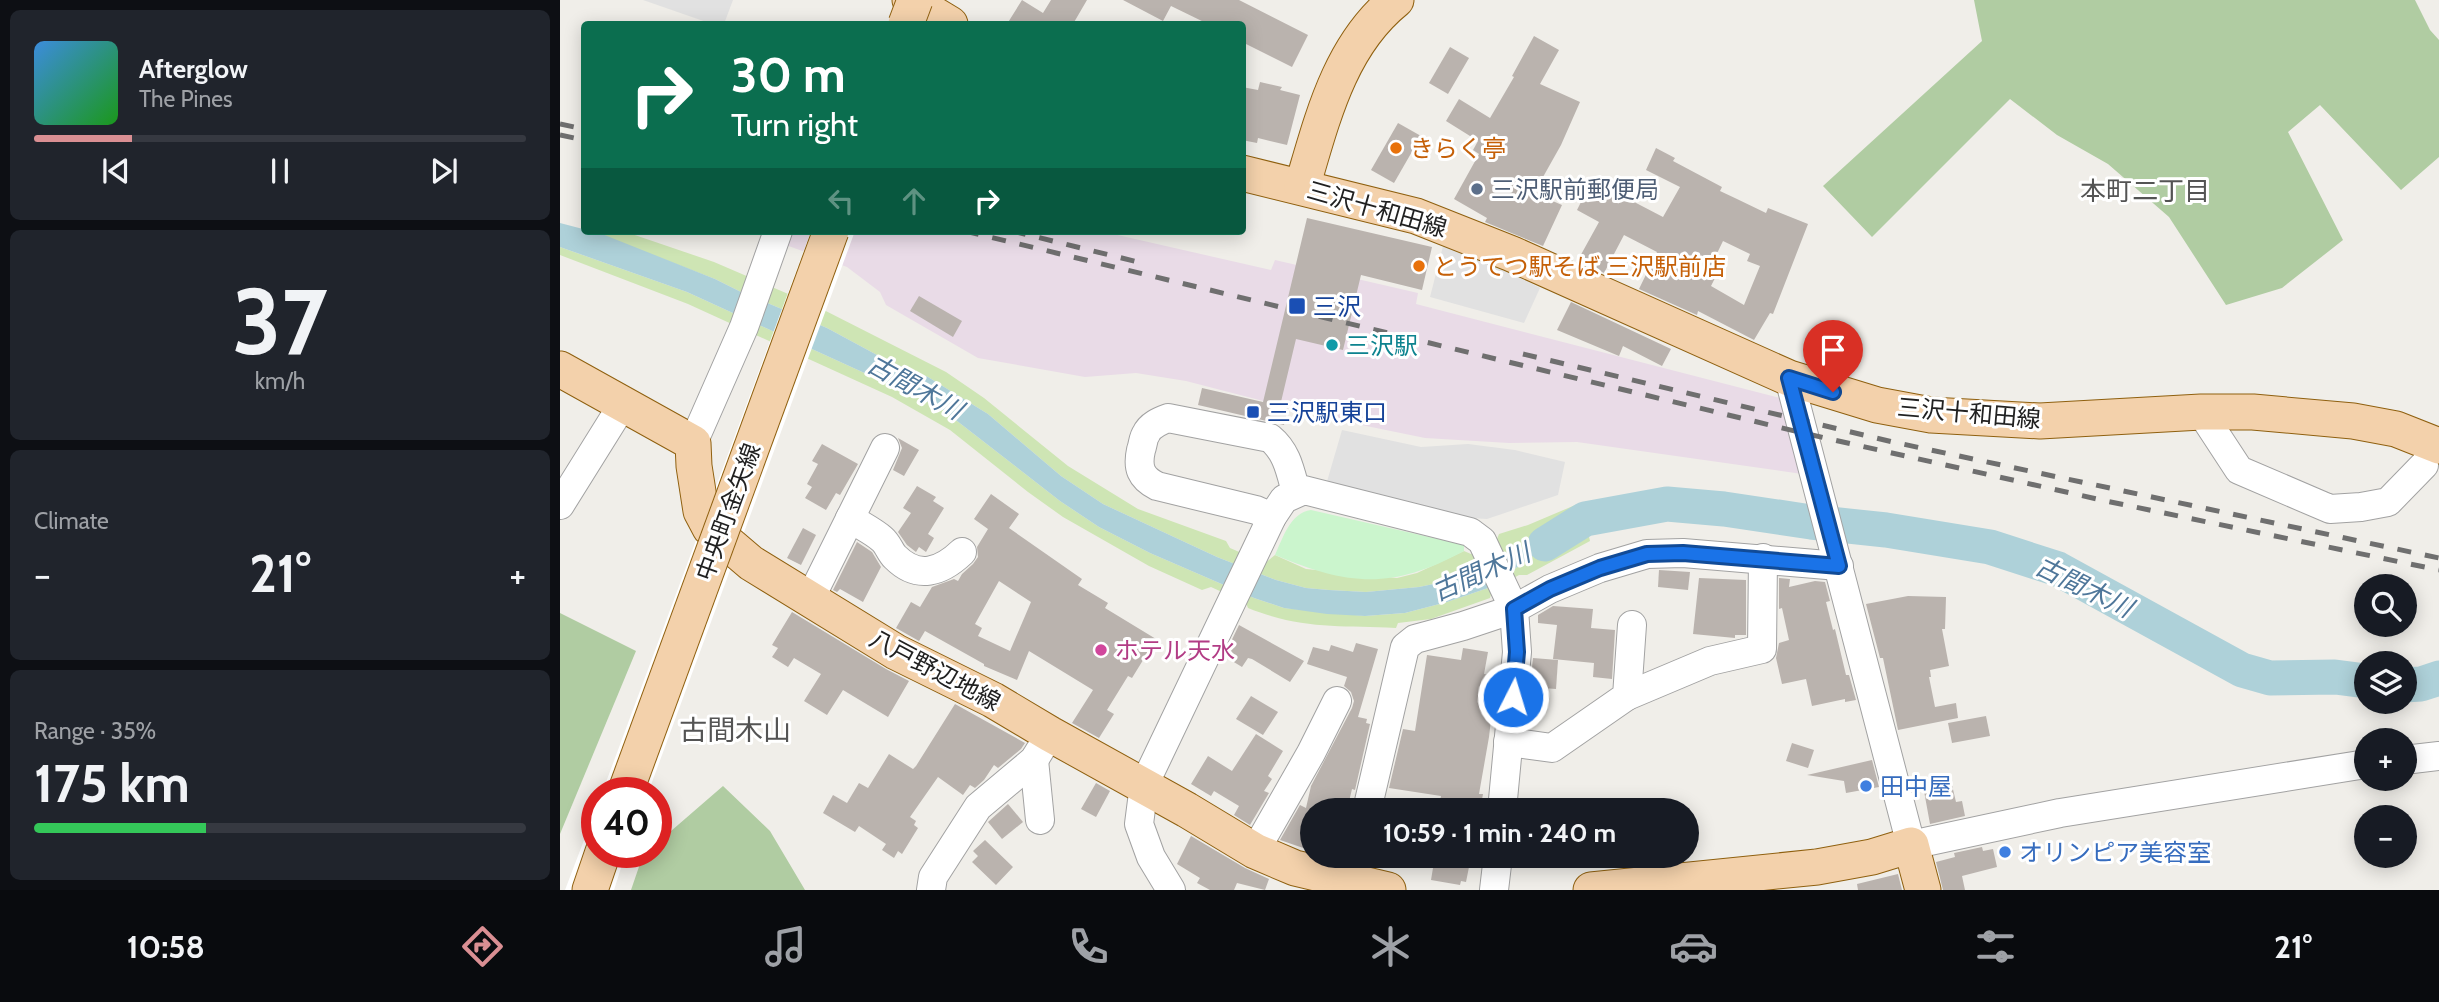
<!DOCTYPE html>
<meta charset="utf-8">
<style>
:root{--surface:#171b24;--page:#20242c;--text:#f1f3f6;--muted:#9ea1a6;--line:#363941;--accent:#da8f93}
body{margin:0;font-family:Cabin,"Noto Sans JP",sans-serif;background:var(--page);color:var(--text);height:100vh;display:flex;flex-direction:column;font-size:26px;white-space:nowrap}
*{box-sizing:border-box;margin:0}
p{font-size:23px;color:var(--muted)}
.icon{flex:none;width:38px;height:38px;fill:none;stroke:currentColor;stroke-width:2;stroke-linecap:round;stroke-linejoin:round}
.map{position:relative;flex:1;overflow:hidden}
.details{display:flex;flex-direction:column;gap:10px;padding:10px;background:#0d0f14;width:560px}
.details>*{flex:none}
.guide{position:absolute;left:21px;top:21px;width:665px;height:214px;border-radius:7px;box-shadow:0 4px 18px #0003;background:#0b6e4f;color:#fff;overflow:hidden}
.controls{position:absolute;left:1794px;top:574px;display:grid;gap:14px}
.controls a{display:grid;place-items:center;width:63px;height:63px;border-radius:50%;background:var(--surface);box-shadow:0 4px 18px #0003;font-size:35px}
.speed{position:absolute;left:21px;top:777px;display:flex;gap:14px;font-size:35px;font-weight:700;text-align:center}
.speed>*{display:grid;place-content:center;width:91px;height:91px;border-radius:50%;background:var(--surface);box-shadow:0 4px 18px #0003;line-height:1}
.speed .limit{border:10px solid #d22;background:#fff;color:#111}
.pin{position:absolute;display:grid;place-items:center;width:60px;height:60px;color:#fff;margin:-72px -30px;border-radius:50% 50% 50% 0;rotate:-45deg;box-shadow:0 0 7px #0007}
.pin .icon{rotate:45deg}
.me{position:absolute;width:77px;margin:-38px;rotate:5deg;stroke-linejoin:round;filter:drop-shadow(0 0 5px #0008)}
.turn{display:flex;align-items:center;gap:24px;height:147px;padding:0 35px;font-size:32px}
.turn .icon{width:91px;height:91px;stroke-width:2.5}
.turn b{display:block;font-size:49px;line-height:60px}
.lanes{display:flex;align-items:center;height:66px;padding:0 35px;background:#0003;justify-content:center;gap:35px;direction:ltr}
.lanes .off{opacity:.35}
.big{font-size:52px;font-weight:700;line-height:1.1}
.details .widget{flex:1;display:flex;flex-direction:column;justify-content:center;gap:10px;min-width:0;padding:0 24px;border-radius:10px;background:var(--page)}
.details .dial{align-items:center;gap:0}
.dial b{font-size:91px;line-height:1}
.song{display:flex;align-items:center;gap:21px}
.cover{width:84px;height:84px;border-radius:10px;background:linear-gradient(135deg,hsl(210 70% 55%),hsl(120 70% 35%))}
.played{height:7px;border-radius:4px;background:linear-gradient(90deg,var(--accent) 20%,var(--line) 20%)}
.keys{display:flex;justify-content:space-around;direction:ltr}
.heat{display:flex;justify-content:space-between;align-items:center;font-size:38px;direction:ltr}
.charge{height:10px;border-radius:5px;background:linear-gradient(90deg,#34c759 35%,var(--line) 0)}
.trip{position:absolute;left:740px;top:798px;width:399px;height:70px;border-radius:35px;background:var(--surface);box-shadow:0 4px 18px #0003;font-weight:700;line-height:70px;text-align:center}
.tab-bar{display:flex;height:112px;justify-content:space-around;align-items:center;background:#090b0e;color:var(--muted)}
.tab-bar .icon{width:49px;height:49px}
.tab-bar .current{color:var(--accent)}
.tab-bar b{font-size:32px;color:var(--text)}
main{display:flex;flex:1;min-height:0}
.map>svg:first-child{display:block}
</style>
<main>
<section class="details">
<div class="widget">
<div class="song"><i class="cover"></i><div><b>Afterglow</b><p>The Pines</p></div></div>
<div class="played"></div>
<div class="keys"><svg class="icon" aria-label="previous" viewBox="0 0 24 24"><path d="M18 5L8 12l10 7zM5 5v14"/></svg><svg class="icon" aria-label="pause" viewBox="0 0 24 24"><path d="M8 5v14M16 5v14"/></svg><svg class="icon" aria-label="next" viewBox="0 0 24 24"><path d="M6 5l10 7-10 7zM19 5v14"/></svg></div>
</div>
<div class="widget dial"><b>37</b><p>km/h</p></div>
<div class="widget"><p>Climate</p>
<div class="heat"><a>−</a><b class="big">21°</b><a>+</a></div>
</div>
<div class="widget"><p>Range · 35%</p><b class="big">175 km</b><div class="charge"></div></div>
</section>
<div class="map">
<svg width="1879" height="890" viewBox="0 0 1879 890">
<rect width="100%" height="100%" fill="#f0eee9"/>
<polygon fill="#e9dbe7" points="226,231 540,231 711,270 715,260 858,293 856,304 1220,398 1242,474 1017,442 949,443 865,438 777,420 626,381 576,373 525,377 418,358 326,305 320,292 287,267 223,244"/>
<g fill="#cee5b4">
<polygon points="30,231 66,232 154,262 254,305 386,372 424,398 508,466 578,509 666,541 670,548 705,563 715,555 746,569 837,578 857,573 904,551 911,554 937,539 939,534 968,525 1020,503 1024,517 994,535 968,547 888,581 859,587 806,592 769,590 746,588 716,580 657,557 543,504 501,476 428,414 368,377 330,362 267,328 181,292 155,279"/>
<path d="M 0,247 L 127,292 L 379,407 L 500,501 L 539,527 L 590,553 L 694,598 L 724,608 L 805,616 L 845,613 L 887,602 L 928,588 L 974,555 L 988,549 L 1026,524 L 1030,541 L 967,575 L 959,575 L 932,590 L 930,598 L 871,619 L 838,623 L 836,628 C 779,625 743,630 688,608 L 686,603 L 651,587 L 642,590 L 589,566 L 503,517 L 468,492 L 390,430 L 332,397 L 128,304 L 0,255 Z"/>
</g>
<g fill="#b0cca2">
<polygon points="1414,0 1855,0 1870,30 1879,40 1879,157 1841,190 1760,105 1728,132 1783,240 1722,288 1666,305 1609,217 1548,164 1497,135 1450,99 1312,237 1263,186 1422,41"/>
<polygon points="0,613 76,651 0,834"/>
<polygon points="163,786 210,831 245,890 71,890 83,855 87,852 96,852 96,844"/>
</g>
<path fill="#cbf5cd" d="M 751,510 L 904,545 L 904,551 C 832,590 789,586 715,555 C 723,538 730,513 751,510 Z"/>
<g fill="#e1e1e1">
<polygon points="83,0 173,0 164,24 152,24"/>
<polygon points="883,246 929,262 980,288 964,323 870,297"/>
<polygon points="782,430 861,447 908,444 955,450 1005,462 998,495 927,519 893,517 766,485"/>
</g>
<polygon fill="#aed1d9" points="0,223 42,234 155,279 181,292 267,328 330,362 368,377 428,414 501,476 543,504 657,557 716,580 746,588 769,590 806,592 859,587 888,581 968,547 994,535 1024,517 1026,524 996,549 974,555 928,588 887,602 845,613 805,616 767,614 724,608 694,598 590,553 539,527 500,501 379,407 127,292 0,247"/>
<g fill="#fff">
<polygon points="251,231 295,231 88,793 42,793"/>
<polygon points="37,806 37,852 66,852 54,890 5,890"/>
</g>
<g fill="none" stroke-linecap="round" stroke-linejoin="round">
<g stroke="#aed1d9" stroke-width="35">
<polyline points="985,544 1025,519 1107,504 1164,509 1251,522 1326,530 1430,547 1498,569 1682,670 1710,678 1775,677 1806,681"/>
<polyline points="1844,685 1861,684 1879,678"/>
</g>
</g>
<g fill="#bab3ae" fill-rule="evenodd">
<polygon points="462,0 483,13 491,0 527,0 513,24 447,24"/>
<polygon points="563,0 679,0 748,35 732,67 682,42 682,24 648,24 611,6 603,21"/>
<polygon points="974,36 999,50 980,84 1020,102 1001,145 974,193 1002,205 983,246 925,222 927,218 894,199 919,154 913,150 918,141 886,121 899,99 930,118 954,77 952,76"/>
<polygon points="890,47 909,58 888,94 869,83"/>
<polygon points="700,82 722,87 720,90 740,95 727,145 698,138 697,143 682,140 682,87 698,90"/>
<polygon points="838,123 861,136 834,183 811,170"/>
<path d="M 1096,148 L 1115,158 L 1113,161 L 1162,187 L 1160,191 L 1177,199 L 1206,213 L 1208,208 L 1248,224 L 1213,314 L 1210,313 L 1194,340 L 1138,311 L 1137,315 L 1079,289 L 1097,252 L 1064,235 L 1044,273 L 1018,260 L 1039,222 L 1017,210 L 1032,180 L 1103,217 L 1120,187 L 1086,170 ZM 1163,241 L 1190,254 L 1187,261 L 1200,266 L 1184,305 L 1151,286 L 1157,274 L 1149,270 Z"/>
<polygon points="747,218 872,247 862,290 801,275 783,350 736,339 720,406 728,408 724,425 638,405 642,388 703,402"/>
<polygon points="359,296 402,321 393,337 350,311"/>
<polygon points="1011,302 1111,349 1102,366 1063,346 1059,356 997,330"/>
<polygon points="338,438 359,450 344,476 333,470 342,448"/>
<polygon points="262,444 298,464 280,495 276,493 266,510 245,498 252,487 247,484 258,464 252,461"/>
<polygon points="357,486 376,497 373,501 384,508 368,534 374,538 366,552 359,547 356,552 347,545 338,532 351,513 343,508"/>
<path d="M 431,494 L 459,514 L 449,528 L 522,579 L 518,585 L 548,603 L 545,608 L 596,639 L 572,678 L 568,676 L 547,710 L 554,714 L 539,738 L 512,723 L 533,690 L 469,651 L 457,680 L 424,666 L 424,664 L 365,631 L 359,641 L 336,628 L 351,602 L 360,607 L 372,587 L 394,579 L 398,581 L 402,574 L 413,564 L 418,557 L 417,547 L 428,529 L 414,519 ZM 439,581 L 471,602 L 450,651 L 418,636 L 422,628 L 415,624 Z"/>
<polygon points="243,528 256,535 241,565 227,558"/>
<polygon points="297,542 312,552 321,567 303,602 280,589 277,592 273,590"/>
<polygon points="1099,570 1130,572 1128,590 1098,587"/>
<polygon points="1139,578 1186,580 1186,635 1175,635 1175,638 1133,634"/>
<polygon points="1219,578 1230,579 1229,587 1255,581 1265,582 1270,601 1266,602 1273,630 1275,629 1286,675 1289,675 1296,700 1285,702 1285,699 1252,706 1246,679 1222,684 1216,658 1219,643 1229,640 1222,608 1219,609"/>
<polygon points="1348,596 1386,597 1385,629 1382,629 1389,666 1370,670 1371,677 1369,677 1375,707 1396,703 1398,718 1338,730 1323,658 1320,658 1306,604"/>
<polygon points="993,606 1033,609 1031,628 1055,630 1052,679 1033,677 1034,663 993,659 997,625 978,623 978,615"/>
<polygon points="232,612 326,669 349,681 328,717 283,690 267,715 244,701 261,674 234,658 228,667 212,657 218,648 212,645"/>
<polygon points="679,625 744,661 730,682 692,659 688,658 682,667 664,656"/>
<polygon points="796,643 818,649 798,717 807,719 806,723 810,724 795,790 792,789 787,810 752,810 752,851 720,840 740,805 746,808 751,786 792,708 794,701 791,692 784,686 787,677 747,664 753,647 769,651 771,645 793,652"/>
<polygon points="903,648 928,652 924,674 936,676 929,737 919,794 923,794 920,810 900,810 901,804 880,801 881,796 829,788 843,729 855,731 867,655 901,660"/>
<polygon points="973,658 998,660 996,689 970,687"/>
<polygon points="691,696 718,712 703,735 676,719"/>
<polygon points="395,704 465,743 461,749 438,768 434,765 424,780 415,788 410,785 403,795 378,777 350,817 356,821 354,825 358,828 342,854 338,851 334,858 322,850 326,844 299,826 295,832 263,813 273,795 287,803 299,783 308,788 329,754 353,769 356,766"/>
<polygon points="1426,716 1430,736 1392,743 1388,723"/>
<polygon points="696,734 723,751 708,776 712,779 704,791 709,793 690,825 674,815 679,806 654,791 651,796 631,784 648,756 672,771"/>
<polygon points="1232,743 1254,750 1248,768 1226,761"/>
<polygon points="1312,760 1319,787 1286,793 1284,781 1247,775"/>
<polygon points="536,783 550,791 536,817 521,809"/>
<polygon points="1392,785 1396,802 1402,801 1405,816 1370,824 1364,791"/>
<polygon points="448,804 463,822 442,839 428,822"/>
<polygon points="631,836 685,868 709,879 705,890 677,883 674,890 650,890 637,883 640,878 617,864"/>
<polygon points="425,840 453,867 436,885 412,862 418,856 413,851"/>
<polygon points="1422,847 1423,851 1433,849 1437,867 1402,876 1405,890 1383,890 1376,862 1395,857 1394,853"/>
<polygon points="875,856 904,859 903,866 909,867 906,882 901,881 900,885 871,880"/>
<polygon points="1338,874 1342,890 1298,890 1297,884"/>
</g>
<g fill="none" stroke-linecap="round" stroke-linejoin="round">
<g stroke="#a2a2a2" stroke-width="30">
<g id="minor">
<polyline points="1229,378 1351,845 1500,813 1806,764"/>
<polyline points="1641,412 1679,470 1770,509 1801,507 1828,502 1864,465"/>
<polyline points="133,443 184,327 218,231"/>
<polyline points="0,505 63,404"/>
<path d="M 712,517 L 696,510 L 597,486 C 581,478 577,468 581,450 C 583,445 583,438 586,434 C 590,425 600,421 608,418 L 710,438 C 727,452 730,470 736,492"/>
<path d="M 290,518 C 300,525 313,531 322,539 C 328,544 330,552 335,557 C 358,580 381,572 402,552"/>
<polyline points="249,601 325,448"/>
<polyline points="1067,696 1150,661 1202,649 1203,558"/>
<polyline points="948,742 992,748 1067,696 1072,625"/>
<polyline points="474,760 480,820"/>
<polyline points="1844,760 1879,756"/>
<polyline points="942,810 957,652 954,609 990,589 1040,568 1087,554 1123,553 1279,566"/>
<polyline points="695,851 751,753 777,701"/>
<polyline points="790,882 796,856"/>
<polyline points="371,890 373,877 418,807 474,760 490,734"/>
<polyline points="611,890 591,857 579,824 584,785 712,517 724,499 744,490 910,532 922,541 954,609 903,626 855,639 845,647 807,810"/>
<polyline points="934,890 938,856"/>
</g>
</g>
<g stroke="#8f600f" stroke-width="37">
<g id="major">
<polyline points="350,0 390,24"/>
<polyline points="682,173 856,216 952,254 1229,378 1317,405 1371,415 1480,421 1641,412 1693,412 1793,421 1836,429 1879,446"/>
<path d="M 742,187 C 762,120 779,46 836,0"/>
<polyline points="0,369 133,443 134,466 141,511 150,528 191,563 336,652 433,700 490,734 627,810 695,851 735,868 828,890"/>
<polyline points="30,890 43,852"/>
<polyline points="1031,890 1257,867 1312,857 1351,845 1363,890"/>
</g>
</g>
<use href="#minor" stroke="#fff" stroke-width="28"/>
<use href="#major" stroke="#f3d1ab" stroke-width="35"/>
<g stroke="#6f6f6f" stroke-width="5" stroke-dasharray="14 14" stroke-linecap="butt">
<polyline points="0,124 24,129"/>
<polyline points="0,135 24,140"/>
<polyline points="405,231 1243,433 1546,501 1879,570"/>
<polyline points="452,231 586,264"/>
<polyline points="963,354 1333,442 1879,558"/>
</g>
<g stroke="#8f600f" stroke-width="37" stroke-linecap="butt">
<g id="major-bridge">
<polyline points="346,24 355,0"/>
<polyline points="65,793 271,231"/>
</g>
</g>
<use href="#major-bridge" stroke="#f3d1ab" stroke-width="35"/>
</g>
<g fill="none" stroke-linecap="round" stroke-linejoin="round">
<g stroke="#114b97" stroke-width="18">
<polyline id="route" points="953,697 957,652 954,609 990,589 1040,568 1087,554 1123,553 1279,566 1229,378 1273,392"/>
</g>
<use href="#route" stroke="#1a73e8" stroke-width="12"/>
</g>
<g fill="#e8710a" stroke="#fff" stroke-width="2.5">
<circle cx="836" cy="148" r="7"/>
<circle cx="859" cy="266" r="7"/>
</g>
<circle fill="#5c6f8a" stroke="#fff" stroke-width="2.5" cx="917" cy="189" r="7"/>
<g fill="#1a4fb4" stroke="#fff" stroke-width="2.5">
<rect x="728" y="297" width="18" height="18" rx="3.5"/>
<rect x="686" y="405" width="14" height="14" rx="3.5"/>
</g>
<circle fill="#0f9aa8" stroke="#fff" stroke-width="2.5" cx="772" cy="345" r="7"/>
<circle fill="#d1479c" stroke="#fff" stroke-width="2.5" cx="541" cy="650" r="7"/>
<g fill="#3f7fe0" stroke="#fff" stroke-width="2.5">
<circle cx="1306" cy="786" r="7"/>
<circle cx="1445" cy="852" r="7"/>
</g>
<g text-anchor="middle" dominant-baseline="central" stroke-width="6" stroke-linejoin="round" paint-order="stroke">
<g font-size="24" fill="#c56008" stroke="#fff" text-anchor="start">
<text x="850" y="148">きらく亭</text>
<text x="873" y="266">とうてつ駅そば 三沢駅前店</text>
</g>
<g font-size="24" fill="#4e5e75" stroke="#fff" text-anchor="start">
<text x="931" y="189">三沢駅前郵便局</text>
</g>
<g font-size="24" fill="#212121" stroke="#fff">
<text transform="translate(817 209) rotate(16)">三沢十和田線</text>
<text transform="translate(1409 413) rotate(5)">三沢十和田線</text>
<text transform="translate(168 512) rotate(-70)">中央町金矢線</text>
<text transform="translate(375 670) rotate(28)">八戸野辺地線</text>
</g>
<g font-size="24" fill="#164399" stroke="#fff" text-anchor="start">
<text x="753" y="306">三沢</text>
<text x="707" y="412">三沢駅東口</text>
</g>
<g font-size="24" fill="#0d838f" stroke="#fff" text-anchor="start">
<text x="786" y="345">三沢駅</text>
</g>
<g font-size="24" fill="#b23c85" stroke="#fff" text-anchor="start">
<text x="555" y="650">ホテル天水</text>
</g>
<g font-size="24" fill="#366cbe" stroke="#fff" text-anchor="start">
<text x="1320" y="786">田中屋</text>
<text x="1459" y="852">オリンピア美容室</text>
</g>
<g font-size="26" fill="#545454" stroke="#fff">
<text x="1585" y="191">本町二丁目</text>
</g>
<g font-size="26" font-style="italic" fill="#4f779a" stroke="#fff">
<text transform="translate(355 387) rotate(29)">古間木川</text>
<text transform="translate(921 572) rotate(-24)">古間木川</text>
<text transform="translate(1524 587) rotate(26)">古間木川</text>
</g>
<g font-size="28" fill="#545454" stroke="#fff">
<text x="175" y="730">古間木山</text>
</g>
</g>
</svg>
<div class="controls">
<a><svg class="icon" aria-label="search" viewBox="0 0 24 24"><circle cx="10" cy="10" r="6"/><path d="M15 15l6 6"/></svg></a>
<a><svg class="icon" aria-label="layers" viewBox="0 0 24 24"><path d="M12 4l9 5-9 5-9-5zM3 14l9 5 9-5"/></svg></a>
<a>+</a>
<a>−</a>
</div>
<div class="speed"><div class="limit">40</div></div>
<div class="pin" style="left:1273px;top:392px;background:#d93025"><svg class="icon" aria-label="arrive" viewBox="0 0 24 24"><path d="M6 21V4h12l-3 4 3 4H6"/></svg></div>
<svg class="me" style="left:953px;top:697px" viewBox="-20 -20 40 40"><circle r="17" fill="#1a73e8" stroke="#fff" stroke-width="3"/><path d="M0-11L8 9 0 5-8 9z" fill="#fff"/></svg>
<div class="trip">10:59 · 1 min · 240 m</div>
<div class="guide">
<div class="turn"><svg class="icon" aria-label="right" viewBox="0 0 24 24"><path d="M7 20v-9h11M14 6l5 5-5 5"/></svg><div><b>30 m</b>Turn right</div></div>
<div class="lanes"><svg class="icon off" aria-label="left" viewBox="0 0 24 24"><path d="M17 20v-9H6M10 6l-5 5 5 5"/></svg><svg class="icon off" aria-label="ahead" viewBox="0 0 24 24"><path d="M12 20V5M6 11l6-6 6 6"/></svg><svg class="icon" aria-label="right" viewBox="0 0 24 24"><path d="M7 20v-9h11M14 6l5 5-5 5"/></svg></div>
</div>
</div>
</main>
<nav class="tab-bar">
<b>10:58</b>
<svg class="icon current" aria-label="directions" viewBox="0 0 24 24"><path d="M12 3l9 9-9 9-9-9zM9 14v-3h6M13 9l2 2-2 2"/></svg>
<svg class="icon" aria-label="music" viewBox="0 0 24 24"><path d="M9 18V5l10-2v13"/><circle cx="6" cy="18" r="3"/><circle cx="16" cy="16" r="3"/></svg>
<svg class="icon" aria-label="phone" viewBox="0 0 24 24"><path d="M5 4h4l2 5-3 2q2 4 5 5l2-3 5 2v4C11 20 4 13 5 4z"/></svg>
<svg class="icon" aria-label="climate" viewBox="0 0 24 24"><path d="M12 3v18M4 7l16 10M4 17L20 7"/></svg>
<svg class="icon" aria-label="car" viewBox="0 0 24 24"><path d="M5 17H2v-5l4-1 3-4h7l3 4 3 1v5h-3M9 17h6M6 11h13"/><circle cx="7" cy="17" r="2"/><circle cx="17" cy="17" r="2"/></svg>
<svg class="icon" aria-label="filters" viewBox="0 0 24 24"><path d="M4 7h16M4 17h16"/><circle cx="9" cy="7" r="2"/><circle cx="15" cy="17" r="2"/></svg>
<b>21°</b>
</nav>
